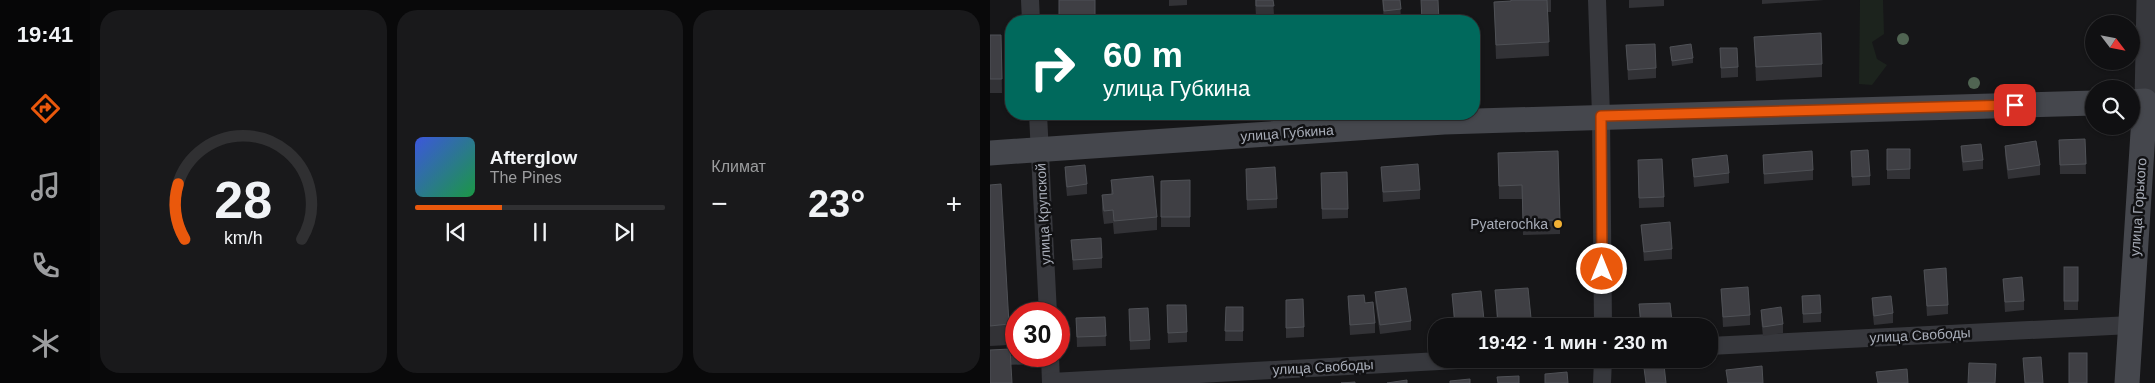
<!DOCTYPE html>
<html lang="ru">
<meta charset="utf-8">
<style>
:root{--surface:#101012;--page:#19191b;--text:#f1f3f6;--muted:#9c9d9f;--line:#303032;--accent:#ea580c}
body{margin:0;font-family:Helvetica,sans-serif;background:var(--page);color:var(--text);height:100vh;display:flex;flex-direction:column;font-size:19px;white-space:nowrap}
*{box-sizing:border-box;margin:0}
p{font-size:16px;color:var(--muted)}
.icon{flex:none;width:28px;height:28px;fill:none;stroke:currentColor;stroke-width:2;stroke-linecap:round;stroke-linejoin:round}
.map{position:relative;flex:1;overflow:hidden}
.details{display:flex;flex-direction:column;gap:10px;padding:10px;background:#09090a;width:900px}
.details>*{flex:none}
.top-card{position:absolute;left:15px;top:15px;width:475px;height:105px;border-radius:20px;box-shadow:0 1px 4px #0004,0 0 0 1px var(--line);background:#00695c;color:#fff;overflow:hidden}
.needle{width:32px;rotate:122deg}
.controls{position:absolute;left:1095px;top:15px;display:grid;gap:10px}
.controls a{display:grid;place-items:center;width:55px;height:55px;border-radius:50%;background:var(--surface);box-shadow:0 1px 4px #0004,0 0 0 1px var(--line);font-size:25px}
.speed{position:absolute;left:15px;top:302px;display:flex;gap:10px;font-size:25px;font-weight:700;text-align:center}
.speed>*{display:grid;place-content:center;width:65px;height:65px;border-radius:50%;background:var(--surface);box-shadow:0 1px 4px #0004,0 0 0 1px var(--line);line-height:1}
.speed .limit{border:8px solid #d22;background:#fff;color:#111}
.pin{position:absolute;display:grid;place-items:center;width:42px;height:42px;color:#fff;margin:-21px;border-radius:10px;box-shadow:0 2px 8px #0006}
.me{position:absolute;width:55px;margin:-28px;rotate:0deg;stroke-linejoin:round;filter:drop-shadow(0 0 4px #0008)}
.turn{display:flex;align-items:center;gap:18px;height:105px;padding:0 15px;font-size:22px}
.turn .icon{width:65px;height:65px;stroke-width:2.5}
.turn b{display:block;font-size:35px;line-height:42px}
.big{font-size:38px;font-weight:700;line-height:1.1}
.details .card{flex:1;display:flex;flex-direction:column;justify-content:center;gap:8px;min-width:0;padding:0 18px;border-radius:20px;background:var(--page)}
.details .dial{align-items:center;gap:0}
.dial svg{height:130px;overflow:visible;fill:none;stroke:var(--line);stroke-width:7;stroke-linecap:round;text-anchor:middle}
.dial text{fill:var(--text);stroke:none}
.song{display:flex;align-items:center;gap:15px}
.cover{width:60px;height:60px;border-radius:8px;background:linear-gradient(135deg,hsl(230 70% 55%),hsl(140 70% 35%))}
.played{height:5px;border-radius:2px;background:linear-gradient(90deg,var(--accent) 35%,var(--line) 35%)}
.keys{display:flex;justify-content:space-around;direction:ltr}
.heat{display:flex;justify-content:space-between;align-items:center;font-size:28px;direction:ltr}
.details .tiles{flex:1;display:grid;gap:10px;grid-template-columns:repeat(3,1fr)}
.trip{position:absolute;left:438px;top:318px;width:290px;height:50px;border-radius:20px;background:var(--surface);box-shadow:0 1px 4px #0004,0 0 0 1px var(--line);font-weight:700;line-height:50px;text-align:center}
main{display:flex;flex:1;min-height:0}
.dock{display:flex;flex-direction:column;width:90px;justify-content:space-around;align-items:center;background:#060607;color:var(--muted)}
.dock .icon{width:35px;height:35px}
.dock .current{color:var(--accent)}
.dock b{font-size:22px;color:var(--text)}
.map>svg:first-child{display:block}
</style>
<main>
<nav class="dock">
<b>19:41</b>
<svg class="icon current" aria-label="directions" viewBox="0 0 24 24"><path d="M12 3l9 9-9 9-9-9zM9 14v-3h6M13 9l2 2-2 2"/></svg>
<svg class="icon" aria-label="music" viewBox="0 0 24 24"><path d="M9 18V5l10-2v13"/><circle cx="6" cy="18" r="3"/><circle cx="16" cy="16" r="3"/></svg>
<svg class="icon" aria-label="phone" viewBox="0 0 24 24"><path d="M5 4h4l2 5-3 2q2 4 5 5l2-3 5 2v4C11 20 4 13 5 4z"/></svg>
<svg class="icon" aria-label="climate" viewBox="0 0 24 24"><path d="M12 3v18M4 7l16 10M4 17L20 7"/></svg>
</nav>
<section class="details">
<div class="tiles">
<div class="card dial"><svg viewBox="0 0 100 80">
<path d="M14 69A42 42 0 1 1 86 69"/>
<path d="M14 69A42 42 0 0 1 10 35" stroke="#ea580c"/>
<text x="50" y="56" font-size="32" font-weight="700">28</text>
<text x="50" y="72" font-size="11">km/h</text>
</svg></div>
<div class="card">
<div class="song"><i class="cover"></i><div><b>Afterglow</b><p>The Pines</p></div></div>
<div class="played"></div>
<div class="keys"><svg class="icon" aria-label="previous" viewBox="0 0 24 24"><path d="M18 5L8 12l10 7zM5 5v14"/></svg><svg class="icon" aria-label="pause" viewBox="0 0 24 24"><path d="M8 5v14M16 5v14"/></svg><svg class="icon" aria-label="next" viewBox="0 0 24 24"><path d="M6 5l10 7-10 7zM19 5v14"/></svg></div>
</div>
<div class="card"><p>Климат</p>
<div class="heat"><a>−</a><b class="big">23°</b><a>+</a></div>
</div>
</div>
</section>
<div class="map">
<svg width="1165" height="383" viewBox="0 0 1165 383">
<rect width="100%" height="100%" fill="#161618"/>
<polygon fill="#1c231d" points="870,0 893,0 894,34 882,42 887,59 897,65 882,85 869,84"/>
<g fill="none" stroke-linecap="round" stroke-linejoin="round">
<polyline stroke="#37383d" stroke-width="9" points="0,361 60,359"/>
<g stroke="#37383d" stroke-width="18">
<polyline points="40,0 41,21"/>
<polyline points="607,0 611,115 613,326"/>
<polyline points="48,114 58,314"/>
<polyline points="719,346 1141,325"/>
<polyline points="60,356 61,383"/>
<polyline points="61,382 486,359"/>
<polyline points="612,383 613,359"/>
</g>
<polyline stroke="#37383d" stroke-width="21" points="1155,101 1157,0"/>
<g stroke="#45474d" stroke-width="25">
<polyline points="0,153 454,122 1104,103"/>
<polyline points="1137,383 1155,101 1141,102"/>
</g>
</g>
<g fill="#506452">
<circle cx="913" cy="39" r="6"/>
<circle cx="984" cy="83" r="6"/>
</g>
<g fill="#323236">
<rect x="69" y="0" width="36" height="21"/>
<polygon points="179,0 197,0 197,5 179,6"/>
<polygon points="265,0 283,0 284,15 266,16"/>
<polygon points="392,0 410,0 411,19 394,20"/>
<polygon points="521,0 561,0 561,12 558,12 559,56 506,59 504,2 521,1"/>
<polygon points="639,0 674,0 674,6 639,8"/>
<polygon points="772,0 834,0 772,4"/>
<polygon points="0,35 11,35 12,93 0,93"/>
<polygon points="764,37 832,64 832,77 766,81"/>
<polygon points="636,45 666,68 666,78 638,80"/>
<polygon points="680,47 703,58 703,63 682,66"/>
<polygon points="730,48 748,67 748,77 731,78"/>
<polygon points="1095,139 1096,174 1070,174 1069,140"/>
<polygon points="971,146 993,160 993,169 973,171 971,155"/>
<polygon points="1015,146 1050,165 1050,175 1018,179 1015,155"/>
<rect x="897" y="149" width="23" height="30"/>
<polygon points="861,151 880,176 880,185 862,186"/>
<polygon points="508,153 570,220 570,234 533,235 532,199 509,199"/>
<polygon points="773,155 823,170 823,180 774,184"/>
<polygon points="702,159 739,173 739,183 704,187"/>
<polygon points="75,167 97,184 97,194 77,196 75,177"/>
<polygon points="391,167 430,190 430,199 393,202"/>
<polygon points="256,169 287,199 287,208 257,210"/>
<polygon points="648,170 674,197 674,207 649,208"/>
<polygon points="121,180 167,217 167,230 124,234 123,223 114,224 112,209 112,195 121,194"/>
<polygon points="200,180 200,227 171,227 171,181"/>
<polygon points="331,183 358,209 358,218 332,219"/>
<polygon points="0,185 19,324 19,345 0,346"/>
<polygon points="651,225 682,249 682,259 654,261"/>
<polygon points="81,240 112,258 112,268 83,270"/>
<rect x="1074" y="267" width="14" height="43"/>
<polygon points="934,270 958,305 958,314 937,316"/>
<polygon points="1013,279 1034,301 1034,310 1015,312"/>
<polygon points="731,289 760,315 760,325 733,327"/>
<polygon points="505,290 541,318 541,326 507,326"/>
<polygon points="385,292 421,321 421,330 390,334 385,301"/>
<polygon points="462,294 494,320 494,326 464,326"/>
<polygon points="358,296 375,303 385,323 385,333 360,335"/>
<polygon points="812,296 831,313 831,322 813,323"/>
<polygon points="882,298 903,313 903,323 884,325 882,308"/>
<polygon points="296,300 314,327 314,337 296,338"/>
<polygon points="680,303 682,326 650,326 649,304"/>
<polygon points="236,307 253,307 253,341 235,341"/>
<polygon points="139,309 160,340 160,349 140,350"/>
<polygon points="771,310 793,324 793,333 773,336 771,319"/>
<polygon points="177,315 197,332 197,342 178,343"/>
<polygon points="115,317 116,346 87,347 86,318"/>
</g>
<g fill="#3f3f44" stroke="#4f5156">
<polygon points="69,0 105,0 105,17 69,18"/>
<polygon points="266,0 283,0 284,6 266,6"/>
<polygon points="393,0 410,0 411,9 394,11"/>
<polygon points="431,0 448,0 449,21 432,21"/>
<polygon points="521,0 557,0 559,42 506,45 504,2 521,1"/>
<polygon points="831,33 832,64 766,67 764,37"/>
<polygon points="0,35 11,35 12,79 0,79"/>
<polygon points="665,44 666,68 638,70 636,45"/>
<polygon points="701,44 703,58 682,61 680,47"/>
<polygon points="730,48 747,48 748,67 731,68"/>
<polygon points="1095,139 1096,164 1070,165 1069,140"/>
<polygon points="1046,141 1050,165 1018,170 1015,146"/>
<polygon points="991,144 993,160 973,162 971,146"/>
<polygon points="897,149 920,149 920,169 897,170"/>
<polygon points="878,150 880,176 862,177 861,151"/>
<polygon points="568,151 570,220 533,221 532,185 509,186 508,153"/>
<polygon points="822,151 823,170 774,174 773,155"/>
<polygon points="737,155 739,173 704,177 702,159"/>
<polygon points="672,159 674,197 649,198 648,160"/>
<polygon points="428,164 430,190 393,192 391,167"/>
<polygon points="95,165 97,184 77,187 75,167"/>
<polygon points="285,167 287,199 257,200 256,169"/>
<polygon points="357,172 358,209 332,209 331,173"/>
<polygon points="163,176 167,217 124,221 123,210 114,211 112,195 123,194 121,180"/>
<polygon points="200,180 200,217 171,217 171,181"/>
<polygon points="11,184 19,324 0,326 0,185"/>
<polygon points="680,222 682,249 654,252 651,225"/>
<polygon points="111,238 112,258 83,260 81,240"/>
<rect x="1074" y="267" width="14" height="34"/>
<polygon points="956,268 958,305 937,306 934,270"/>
<polygon points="1032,277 1034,301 1015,302 1013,279"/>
<polygon points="758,287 760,315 733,317 731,289"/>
<polygon points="416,288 421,321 390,325 385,292"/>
<polygon points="538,288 541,318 508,321 505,290"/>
<polygon points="491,291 494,320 465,323 462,294"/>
<polygon points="374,295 375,303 383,302 385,323 360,325 358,296"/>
<polygon points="830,295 831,313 813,314 812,296"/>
<polygon points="901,296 903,313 884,316 882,298"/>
<polygon points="313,299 314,327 296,328 296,300"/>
<polygon points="680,303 682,322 651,324 649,304"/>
<polygon points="177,305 196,305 197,332 178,333"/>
<polygon points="236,307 253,307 253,331 235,331"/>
<polygon points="791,307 793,324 773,327 771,310"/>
<polygon points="158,308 160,340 140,341 139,309"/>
<polygon points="115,317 116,336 87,337 86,318"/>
<polygon points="20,349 22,383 0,383 0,350"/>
<rect x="1079" y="353" width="18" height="30"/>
<polygon points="1051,357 1053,383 1035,383 1033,358"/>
<polygon points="979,363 1006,364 1005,383 978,383"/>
<polygon points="674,365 676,383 656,383 654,368"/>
<polygon points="772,366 773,383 738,383 736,370"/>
<polygon points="917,369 918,383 888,383 886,372"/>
<polygon points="577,372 578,383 555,383 555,374"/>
<polygon points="529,376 529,383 508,383 507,377"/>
<polygon points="480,379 480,383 460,383 460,381"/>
<polygon points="417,380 417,383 397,383"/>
<polygon points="365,382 365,383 351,383"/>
</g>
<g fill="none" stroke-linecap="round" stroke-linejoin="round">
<g stroke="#983908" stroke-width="12">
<polyline id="route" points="612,269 611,116 1025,105"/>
</g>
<use href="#route" stroke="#ea580c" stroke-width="9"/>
</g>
<circle fill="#f2b134" stroke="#111113" stroke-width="2" cx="568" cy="224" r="5"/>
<g text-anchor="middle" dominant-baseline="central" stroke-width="5" stroke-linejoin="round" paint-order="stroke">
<g font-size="14" fill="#a8adb8" stroke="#111113">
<text transform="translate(297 133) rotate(-4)">улица Губкина</text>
<text transform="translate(1148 207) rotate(-86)">улица Горького</text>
<text transform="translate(53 214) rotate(-93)">улица Крупской</text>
<text transform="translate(930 335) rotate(-3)">улица Свободы</text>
<text transform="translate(333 367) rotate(-3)">улица Свободы</text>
</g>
<g font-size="14" fill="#a8adb8" stroke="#111113" text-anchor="end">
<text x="558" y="224">Pyaterochka</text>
</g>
</g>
</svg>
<div class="controls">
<a><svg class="needle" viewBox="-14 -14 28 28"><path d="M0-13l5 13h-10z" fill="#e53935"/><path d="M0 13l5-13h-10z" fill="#9c9d9f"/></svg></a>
<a><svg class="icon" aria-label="search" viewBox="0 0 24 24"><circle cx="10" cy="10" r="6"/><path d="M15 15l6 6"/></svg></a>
</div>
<div class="speed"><div class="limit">30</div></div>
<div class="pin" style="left:1025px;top:105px;background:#d93025"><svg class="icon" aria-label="arrive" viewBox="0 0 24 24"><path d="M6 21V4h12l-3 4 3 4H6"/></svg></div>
<svg class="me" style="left:612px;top:269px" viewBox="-20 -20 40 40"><circle r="17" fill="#ea580c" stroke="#fff" stroke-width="3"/><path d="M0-11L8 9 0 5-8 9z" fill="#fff"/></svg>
<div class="trip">19:42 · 1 мин · 230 m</div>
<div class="top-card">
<div class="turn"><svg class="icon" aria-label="right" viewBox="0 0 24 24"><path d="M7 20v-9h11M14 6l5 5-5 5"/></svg><div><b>60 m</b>улица Губкина</div></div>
</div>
</div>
</main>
